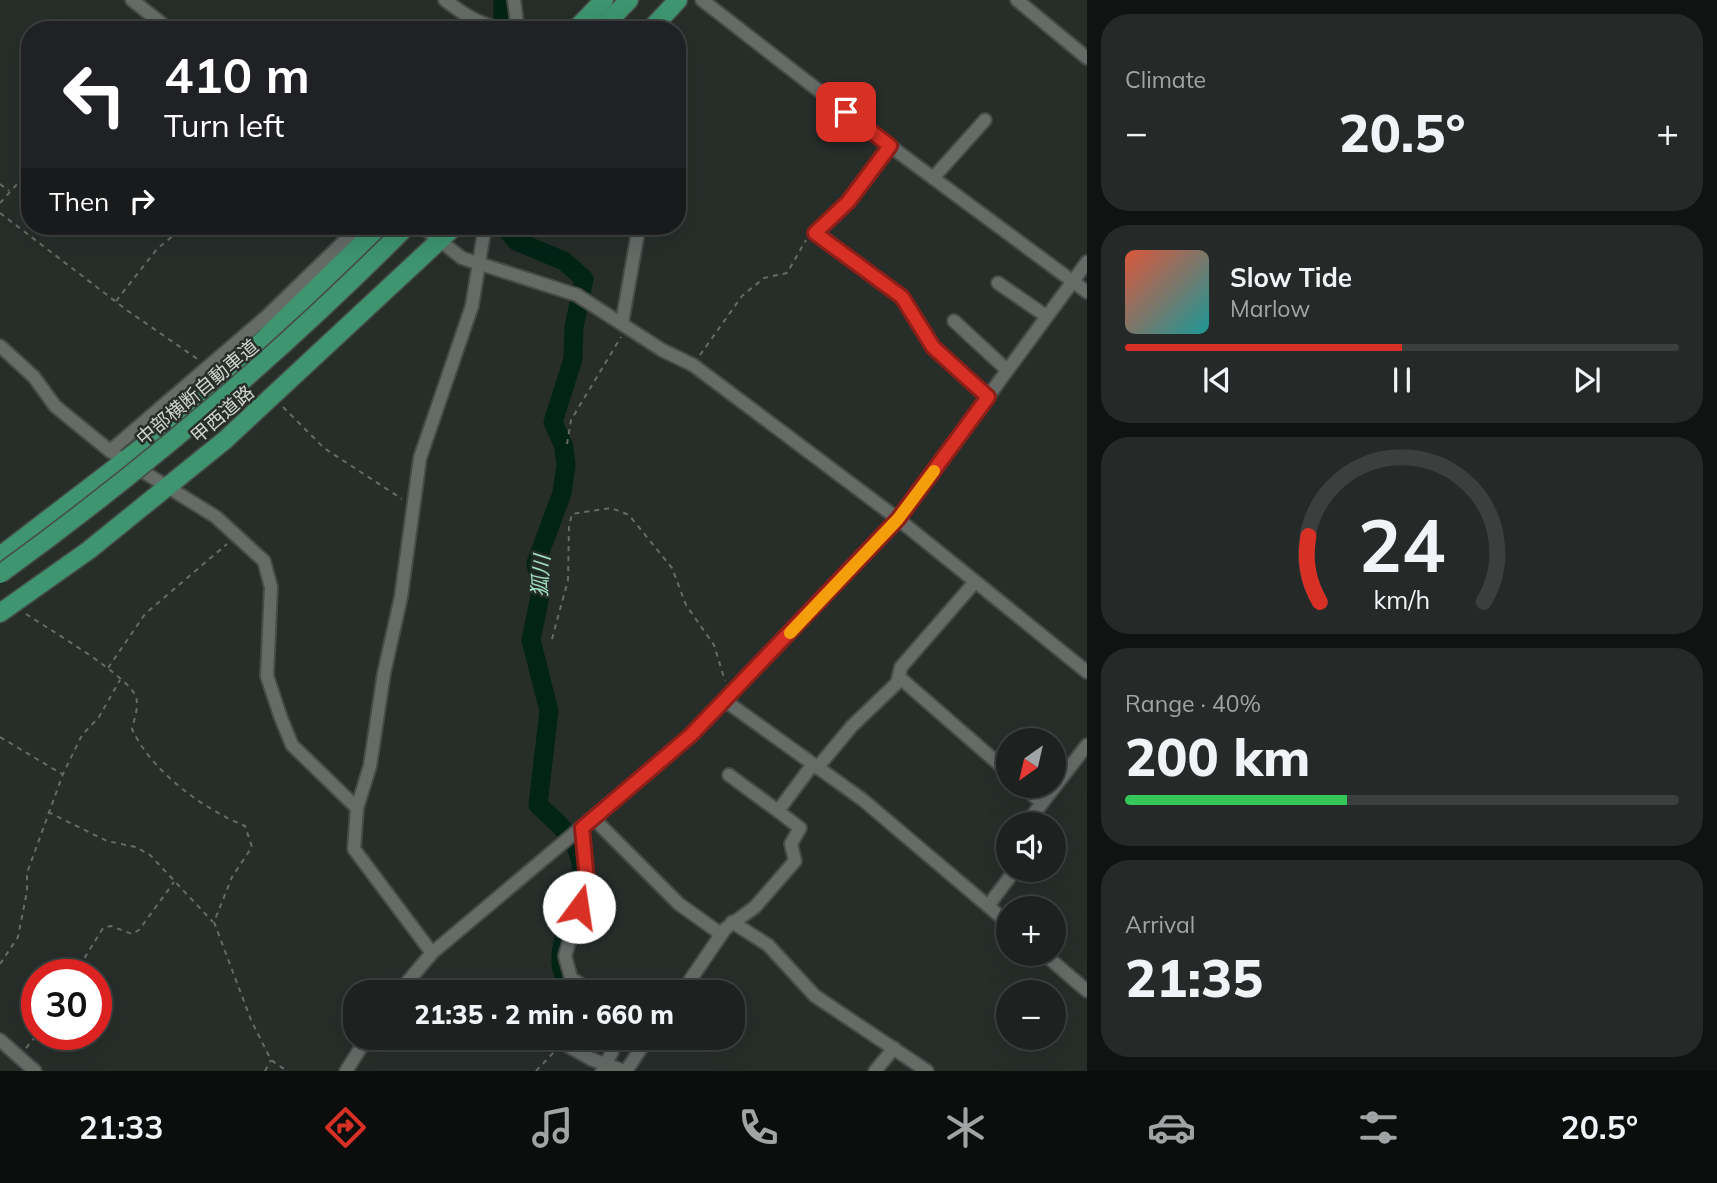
<!DOCTYPE html>
<meta charset="utf-8">
<style>
:root{--surface:#1d2220;--page:#252a29;--text:#f1f3f6;--muted:#a0a4a5;--line:#3b3f3e;--accent:#d93025}
body{margin:0;font-family:Mulish,"Noto Sans JP",sans-serif;background:var(--page);color:var(--text);height:100vh;display:flex;flex-direction:column;font-size:26px;white-space:nowrap}
*{box-sizing:border-box;margin:0}
p{font-size:23px;color:var(--muted)}
.icon{flex:none;width:38px;height:38px;fill:none;stroke:currentColor;stroke-width:2;stroke-linecap:round;stroke-linejoin:round}
.map{position:relative;flex:1;overflow:hidden}
.details{display:flex;flex-direction:column;gap:14px;padding:14px;background:#101312;width:630px}
.details>*{flex:none}
.banner{position:absolute;left:21px;top:21px;width:665px;height:214px;border-radius:28px;box-shadow:0 7px 28px #0002,0 0 0 2px var(--line);background:#202124;color:#fff;overflow:hidden}
.needle{width:46px;rotate:214deg}
.fabs{position:absolute;left:996px;top:728px;display:grid;gap:14px}
.fabs a{display:grid;place-items:center;width:70px;height:70px;border-radius:50%;background:var(--surface);box-shadow:0 7px 28px #0002,0 0 0 2px var(--line);font-size:35px}
.speed{position:absolute;left:21px;top:959px;display:flex;gap:14px;font-size:35px;font-weight:700;text-align:center}
.speed>*{display:grid;place-content:center;width:91px;height:91px;border-radius:50%;background:var(--surface);box-shadow:0 7px 28px #0002,0 0 0 2px var(--line);line-height:1}
.speed .limit{border:10px solid #d22;background:#fff;color:#111}
.pin{position:absolute;display:grid;place-items:center;width:60px;height:60px;color:#fff;margin:-30px;border-radius:14px;box-shadow:0 4px 10px #0006}
.me{position:absolute;width:77px;margin:-38px;rotate:14deg;stroke-linejoin:round;filter:drop-shadow(0 0 5px #0008)}
.turn{display:flex;align-items:center;gap:24px;height:147px;padding:0 28px;font-size:32px}
.turn .icon{width:91px;height:91px;stroke-width:2.5}
.turn b{display:block;font-size:49px;line-height:60px}
.then{display:flex;align-items:center;height:66px;padding:0 28px;background:#0003;gap:14px;font-size:26px}
.big{font-size:52px;font-weight:800;line-height:1.1}
.details .tile{flex:1;display:flex;flex-direction:column;justify-content:center;gap:10px;min-width:0;padding:0 24px;border-radius:28px;background:var(--page)}
.details .dial{align-items:center;gap:0}
.dial svg{height:182px;overflow:visible;fill:none;stroke:var(--line);stroke-width:7;stroke-linecap:round;text-anchor:middle}
.dial text{fill:var(--text);stroke:none}
.song{display:flex;align-items:center;gap:21px}
.cover{width:84px;height:84px;border-radius:10px;background:linear-gradient(135deg,hsl(10 70% 55%),hsl(180 70% 35%))}
.played{height:7px;border-radius:4px;background:linear-gradient(90deg,var(--accent) 50%,var(--line) 50%)}
.keys{display:flex;justify-content:space-around;direction:ltr}
.heat{display:flex;justify-content:space-between;align-items:center;font-size:38px;direction:ltr}
.charge{height:10px;border-radius:5px;background:linear-gradient(90deg,#34c759 40%,var(--line) 0)}
.trip{position:absolute;left:343px;top:980px;width:402px;height:70px;border-radius:28px;background:var(--surface);box-shadow:0 7px 28px #0002,0 0 0 2px var(--line);font-weight:800;line-height:70px;text-align:center}
.tabs{display:flex;height:112px;justify-content:space-around;align-items:center;background:#0c0e0d;color:var(--muted)}
.tabs .icon{width:49px;height:49px}
.tabs .active{color:var(--accent)}
.tabs b{font-size:32px;color:var(--text)}
main{display:flex;flex:1;min-height:0}
.map>svg:first-child{display:block}
</style>
<main>
<div class="map">
<svg width="1087" height="1071" viewBox="0 0 1087 1071">
<rect width="100%" height="100%" fill="#272e2a"/>
<g fill="none" stroke-linecap="round" stroke-linejoin="round">
<g stroke="#022417" stroke-width="19">
<polyline points="503,30 503,0"/>
<path d="M 505,226 L 516,241 L 564,261 L 584,279 L 574,327 L 573,359 L 553,422 L 564,447 L 566,466 L 562,493 L 536,563 L 541,591 L 531,640 L 549,711 L 538,805 C 560,825 581,841 582,872"/>
<path d="M 564,938 C 558,961 559,977 578,992"/>
</g>
<g stroke="#464b48" stroke-width="16">
<g id="minor">
<polyline points="132,0 170,30"/>
<path d="M 445,0 C 464,15 482,26 507,30"/>
<polyline points="514,0 518,30"/>
<polyline points="702,0 890,146 1087,292"/>
<polyline points="1017,0 1087,58"/>
<polyline points="890,146 848,202 815,233 902,297 933,347 988,397"/>
<polyline points="933,178 985,120"/>
<polyline points="421,226 462,258 577,295 662,350 693,365 898,519 1087,672"/>
<polyline points="998,283 1046,316"/>
<polyline points="954,321 1007,370"/>
<polyline points="622,323 639,226"/>
<polyline points="0,346 34,377 55,406 110,451 216,517 264,561 271,587 267,676 281,718 292,745 357,808"/>
<polyline points="110,451 267,316 360,226"/>
<polyline points="899,677 1008,772"/>
<polyline points="724,700 863,800 1008,923"/>
<polyline points="817,768 852,726 897,683 901,667 975,582"/>
<polyline points="729,775 778,811"/>
<polyline points="1023,786 1042,803"/>
<polyline points="593,818 679,904 721,934"/>
<polyline points="1026,824 1087,745"/>
<polyline points="582,828 587,881 565,956 571,978 592,992"/>
<polyline points="988,906 1015,870"/>
<polyline points="732,922 768,945 815,996 927,1071"/>
<polyline points="432,953 354,849 357,808 370,766 384,673 401,597 420,458 472,306 485,226"/>
<polyline points="1044,954 1087,991"/>
<polyline points="399,992 432,953 691,735 898,519 1087,262"/>
<polyline points="682,992 725,929 755,907 795,861 791,844 800,828 778,811 813,764"/>
<polyline points="0,1040 35,1071"/>
<polyline points="561,1042 591,1059 624,1071"/>
<polyline points="346,1071 367,1038"/>
<polyline points="602,1071 612,1052 615,1038"/>
<polyline points="626,1071 648,1038"/>
<polyline points="875,1071 894,1048"/>
</g>
</g>
<g stroke="#464b48" stroke-width="21">
<g id="highway">
<polyline points="575,30 604,0"/>
<polyline points="600,30 629,0"/>
<polyline points="650,30 678,0"/>
<polyline points="0,556 171,425 221,381 380,226"/>
<polyline points="0,613 89,550 225,440 455,226"/>
</g>
</g>
<g stroke="#666b68" stroke-width="2" stroke-dasharray="5 5" stroke-linecap="butt">
<polyline points="0,184 9,191"/>
<polyline points="0,203 30,170"/>
<polyline points="0,213 128,311 199,360"/>
<polyline points="116,301 157,249 185,226"/>
<polyline points="700,355 742,296 764,278 787,273 806,240"/>
<polyline points="283,407 324,448 402,499"/>
<polyline points="567,444 571,420 621,337"/>
<path d="M 26,614 C 47,628 129,676 136,697 C 139,707 134,720 132,729 C 152,772 202,808 245,826 L 252,847 L 232,877 L 214,922 L 251,1020 L 271,1060 L 287,1071"/>
<polyline points="552,639 568,580 569,526 572,514 611,508 629,515 672,568 686,605 714,645 725,681"/>
<polyline points="108,668 145,614 227,544"/>
<polyline points="0,737 62,774"/>
<polyline points="48,812 107,841 136,847 150,855 213,922"/>
<polyline points="0,964 18,937 27,891 27,873 63,774 82,735 99,717 120,680"/>
<polyline points="74,975 103,928 111,926 132,934 139,930 174,882"/>
<polyline points="26,1048 38,1034"/>
<polyline points="265,1071 271,1060"/>
<polyline points="536,1071 555,1051"/>
</g>
<use href="#minor" stroke="#656c68" stroke-width="12"/>
<use href="#highway" stroke="#3e9570" stroke-width="18"/>
<g stroke="#464b48" stroke-width="21" stroke-linecap="butt">
<path id="highway-bridge" d="M 0,574 C 145,469 281,353 407,226"/>
</g>
<use href="#highway-bridge" stroke="#3e9570" stroke-width="18"/>
</g>
<g fill="none" stroke-linecap="round" stroke-linejoin="round">
<g stroke="#8d1f18" stroke-width="18">
<polyline id="route" points="579,907 587,881 582,828 691,735 898,519 988,397 933,347 902,297 815,233 848,202 890,146 846,112"/>
</g>
<use href="#route" stroke="#d93025" stroke-width="12"/>
<polyline stroke="#f59e0b" stroke-width="12" points="790,633 898,519 934,471"/>
</g>
<g text-anchor="middle" dominant-baseline="central" stroke-width="5" stroke-linejoin="round" paint-order="stroke">
<g font-size="19" fill="#d1d5d2" stroke="#272e2a">
<text transform="translate(197 392) rotate(-40)">中部横断自動車道</text>
<text transform="translate(222 414) rotate(-41)">甲西道路</text>
</g>
<g font-size="21" font-style="italic" fill="#a0dfc0" stroke="#272e2a">
<text transform="translate(540 576) rotate(-86)">狐川</text>
</g>
</g>
</svg>
<div class="fabs">
<a><svg class="needle" viewBox="-14 -14 28 28"><path d="M0-13l5 13h-10z" fill="#e53935"/><path d="M0 13l5-13h-10z" fill="#a0a4a5"/></svg></a>
<a><svg class="icon" aria-label="sound" viewBox="0 0 24 24"><path d="M4 9h4l5-4v14l-5-4H4zM17 9q2 3 0 6"/></svg></a>
<a>+</a>
<a>−</a>
</div>
<div class="speed"><div class="limit">30</div></div>
<div class="pin" style="left:846px;top:112px;background:#d93025"><svg class="icon" aria-label="arrive" viewBox="0 0 24 24"><path d="M6 21V4h12l-3 4 3 4H6"/></svg></div>
<svg class="me" style="left:579px;top:907px" viewBox="-20 -20 40 40"><circle r="19" fill="#fff"/><path d="M0-13L10 11 0 6-10 11z" fill="#d93025"/></svg>
<div class="trip">21:35 · 2 min · 660 m</div>
<div class="banner">
<div class="turn"><svg class="icon" aria-label="left" viewBox="0 0 24 24"><path d="M17 20v-9H6M10 6l-5 5 5 5"/></svg><div><b>410 m</b>Turn left</div></div>
<div class="then">Then<svg class="icon" aria-label="right" viewBox="0 0 24 24"><path d="M7 20v-9h11M14 6l5 5-5 5"/></svg></div>
</div>
</div>
<section class="details">
<div class="tile"><p>Climate</p>
<div class="heat"><a>−</a><b class="big">20.5°</b><a>+</a></div>
</div>
<div class="tile">
<div class="song"><i class="cover"></i><div><b>Slow Tide</b><p>Marlow</p></div></div>
<div class="played"></div>
<div class="keys"><svg class="icon" aria-label="previous" viewBox="0 0 24 24"><path d="M18 5L8 12l10 7zM5 5v14"/></svg><svg class="icon" aria-label="pause" viewBox="0 0 24 24"><path d="M8 5v14M16 5v14"/></svg><svg class="icon" aria-label="next" viewBox="0 0 24 24"><path d="M6 5l10 7-10 7zM19 5v14"/></svg></div>
</div>
<div class="tile dial"><svg viewBox="0 0 100 80">
<path d="M14 69A42 42 0 1 1 86 69"/>
<path d="M14 69A42 42 0 0 1 9 40" stroke="#d93025"/>
<text x="50" y="56" font-size="32" font-weight="700">24</text>
<text x="50" y="72" font-size="11">km/h</text>
</svg></div>
<div class="tile"><p>Range · 40%</p><b class="big">200 km</b><div class="charge"></div></div>
<div class="tile"><p>Arrival</p><b class="big">21:35</b></div>
</section>
</main>
<nav class="tabs">
<b>21:33</b>
<svg class="icon active" aria-label="directions" viewBox="0 0 24 24"><path d="M12 3l9 9-9 9-9-9zM9 14v-3h6M13 9l2 2-2 2"/></svg>
<svg class="icon" aria-label="music" viewBox="0 0 24 24"><path d="M9 18V5l10-2v13"/><circle cx="6" cy="18" r="3"/><circle cx="16" cy="16" r="3"/></svg>
<svg class="icon" aria-label="phone" viewBox="0 0 24 24"><path d="M5 4h4l2 5-3 2q2 4 5 5l2-3 5 2v4C11 20 4 13 5 4z"/></svg>
<svg class="icon" aria-label="climate" viewBox="0 0 24 24"><path d="M12 3v18M4 7l16 10M4 17L20 7"/></svg>
<svg class="icon" aria-label="car" viewBox="0 0 24 24"><path d="M5 17H2v-5l4-1 3-4h7l3 4 3 1v5h-3M9 17h6M6 11h13"/><circle cx="7" cy="17" r="2"/><circle cx="17" cy="17" r="2"/></svg>
<svg class="icon" aria-label="filters" viewBox="0 0 24 24"><path d="M4 7h16M4 17h16"/><circle cx="9" cy="7" r="2"/><circle cx="15" cy="17" r="2"/></svg>
<b>20.5°</b>
</nav>
